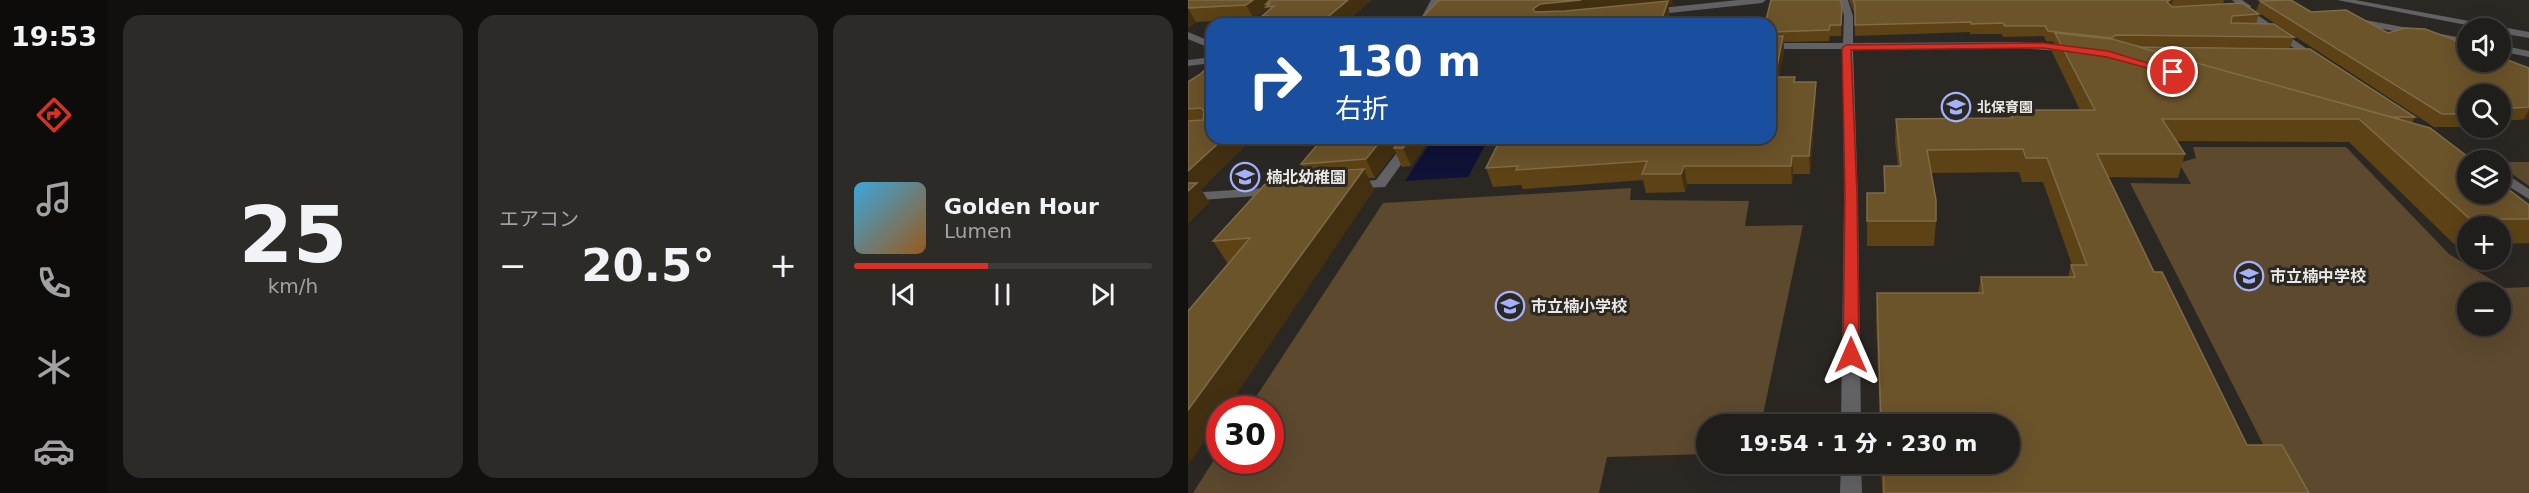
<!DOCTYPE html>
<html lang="ja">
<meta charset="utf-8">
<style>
:root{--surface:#201e1b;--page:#2d2b28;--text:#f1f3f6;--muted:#a2a2a3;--line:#3d3c3a;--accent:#d93025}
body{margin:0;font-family:"DejaVu Sans","Noto Sans JP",sans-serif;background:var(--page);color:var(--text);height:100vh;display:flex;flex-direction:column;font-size:22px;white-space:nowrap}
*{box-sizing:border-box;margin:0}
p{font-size:20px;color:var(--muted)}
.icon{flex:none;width:33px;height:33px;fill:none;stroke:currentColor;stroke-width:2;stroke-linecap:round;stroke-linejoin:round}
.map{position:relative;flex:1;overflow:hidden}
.sheet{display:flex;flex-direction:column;gap:15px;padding:15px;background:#12100f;width:1080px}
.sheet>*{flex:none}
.banner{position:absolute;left:18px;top:18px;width:570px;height:126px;border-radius:18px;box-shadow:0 6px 24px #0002,0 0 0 2px var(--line);background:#1a4fa0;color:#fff;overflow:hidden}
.fabs{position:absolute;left:1269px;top:18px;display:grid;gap:12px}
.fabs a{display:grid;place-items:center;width:54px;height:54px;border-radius:50%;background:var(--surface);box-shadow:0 6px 24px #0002,0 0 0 2px var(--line);font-size:30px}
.speed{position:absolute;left:18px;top:396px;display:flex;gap:12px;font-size:30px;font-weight:700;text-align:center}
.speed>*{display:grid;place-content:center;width:78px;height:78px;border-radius:50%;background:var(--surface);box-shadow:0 6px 24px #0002,0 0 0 2px var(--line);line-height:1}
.speed .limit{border:9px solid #d22;background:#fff;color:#111}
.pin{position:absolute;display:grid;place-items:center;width:51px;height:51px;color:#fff;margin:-26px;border:3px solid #fff;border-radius:50%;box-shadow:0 2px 6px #0007}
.me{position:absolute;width:66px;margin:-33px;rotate:0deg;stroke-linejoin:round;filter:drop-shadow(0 0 4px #0008)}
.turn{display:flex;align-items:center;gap:21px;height:126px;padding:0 30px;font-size:27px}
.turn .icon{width:78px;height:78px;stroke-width:2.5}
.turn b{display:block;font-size:42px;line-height:51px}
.big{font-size:45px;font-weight:800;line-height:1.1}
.sheet .tile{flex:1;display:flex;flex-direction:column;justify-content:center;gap:9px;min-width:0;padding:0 21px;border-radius:18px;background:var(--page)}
.sheet .dial{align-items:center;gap:0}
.dial b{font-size:78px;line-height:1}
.song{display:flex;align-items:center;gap:18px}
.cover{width:72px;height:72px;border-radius:9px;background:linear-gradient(135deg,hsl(200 70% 55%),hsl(30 70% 35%))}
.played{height:6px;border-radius:3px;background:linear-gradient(90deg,var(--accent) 45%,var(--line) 45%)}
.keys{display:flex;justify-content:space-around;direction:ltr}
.heat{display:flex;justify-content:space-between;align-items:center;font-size:33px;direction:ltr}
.sheet .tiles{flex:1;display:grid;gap:15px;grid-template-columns:repeat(3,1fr)}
.trip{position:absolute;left:508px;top:414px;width:324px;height:60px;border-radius:30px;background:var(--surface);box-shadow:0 6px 24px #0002,0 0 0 2px var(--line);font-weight:800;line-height:60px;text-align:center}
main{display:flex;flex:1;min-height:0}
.tabs{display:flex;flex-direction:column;width:108px;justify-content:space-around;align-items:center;background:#0d0c0b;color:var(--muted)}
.tabs .icon{width:42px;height:42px}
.tabs .selected{color:var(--accent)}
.tabs b{font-size:27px;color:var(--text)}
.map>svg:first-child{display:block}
</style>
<main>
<nav class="tabs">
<b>19:53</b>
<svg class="icon selected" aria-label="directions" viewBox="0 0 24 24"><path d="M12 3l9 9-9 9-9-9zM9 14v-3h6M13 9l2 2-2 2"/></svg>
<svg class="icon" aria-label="music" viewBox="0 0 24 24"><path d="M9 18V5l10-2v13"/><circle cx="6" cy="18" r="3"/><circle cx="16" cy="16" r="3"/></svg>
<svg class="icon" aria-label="phone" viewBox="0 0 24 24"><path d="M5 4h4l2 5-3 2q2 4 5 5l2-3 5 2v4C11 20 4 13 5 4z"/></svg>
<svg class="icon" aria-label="climate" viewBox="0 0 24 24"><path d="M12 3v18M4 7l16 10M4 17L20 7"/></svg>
<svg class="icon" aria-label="car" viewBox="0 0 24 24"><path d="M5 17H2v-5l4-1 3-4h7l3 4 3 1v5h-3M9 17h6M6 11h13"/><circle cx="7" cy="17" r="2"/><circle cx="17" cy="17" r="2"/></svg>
</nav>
<section class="sheet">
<div class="tiles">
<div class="tile dial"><b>25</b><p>km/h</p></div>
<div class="tile"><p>エアコン</p>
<div class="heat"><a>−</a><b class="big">20.5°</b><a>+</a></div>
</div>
<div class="tile">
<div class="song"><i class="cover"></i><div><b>Golden Hour</b><p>Lumen</p></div></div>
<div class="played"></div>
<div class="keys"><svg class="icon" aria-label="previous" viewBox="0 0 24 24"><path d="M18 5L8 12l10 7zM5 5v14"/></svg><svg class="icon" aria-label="pause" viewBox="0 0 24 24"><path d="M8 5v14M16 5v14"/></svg><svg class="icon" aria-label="next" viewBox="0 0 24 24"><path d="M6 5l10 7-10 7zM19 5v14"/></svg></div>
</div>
</div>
</section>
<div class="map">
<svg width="1341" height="493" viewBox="0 0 1341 493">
<rect width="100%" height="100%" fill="#2b2824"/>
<g fill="#5c492e" fill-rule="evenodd">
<path d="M 1005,147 L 1158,147 L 1261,254 L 1317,288 L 1341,287 L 1341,493 L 1100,493 L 942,183 L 1003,184 L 991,163 L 1008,158 ZM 1280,292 L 1312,292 L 1312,326 L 1280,326 Z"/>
<polygon points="1313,162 1341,162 1341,186 1313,166"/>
<polygon points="443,188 442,200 561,201 557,226 615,225 573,424 519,424 519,454 419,457 411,493 5,493 31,452 32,460 82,460 82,410 60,409 195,203"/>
</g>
<polygon fill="#0f1136" points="245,138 301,138 280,177 217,181"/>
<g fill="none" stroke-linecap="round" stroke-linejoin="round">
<g fill="#626265" fill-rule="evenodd">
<polygon points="95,0 104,0 74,24 63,24"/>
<polygon points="243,0 251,0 240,24 230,24"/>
<polygon points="550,0 578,0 574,3 463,15 459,12 463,9"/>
<polygon points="652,0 660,0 665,16 665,43 830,42 885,46 890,49 885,52 830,48 665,49 670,201 673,424 653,424 656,201 655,49 582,49 582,43 655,43 656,16"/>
<polygon points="1044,0 1054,0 1063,6 1062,10 1134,59 1125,61 1050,10 1051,6"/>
<polygon points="1149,0 1167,0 1341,32 1341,38 1312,33 1312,28 1294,28"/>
<polygon points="1166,18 1280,39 1280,45 1163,23 1161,21"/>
<polygon points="0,32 24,42 24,49 0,39"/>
<polygon points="1312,45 1341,51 1341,57 1312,51"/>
<polygon points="24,57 24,63 0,66 0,60"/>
<polygon points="220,138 232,138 197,187 160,189 158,186 160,183 188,180"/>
<polygon points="1312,170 1341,189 1341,199 1312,181"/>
<polygon points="90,187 95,188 97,191 95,194 0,201 0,193"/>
<polygon points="653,464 673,464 674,493 652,493"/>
</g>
</g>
<g fill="#5c4214">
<polygon points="0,0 183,0 156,24 70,24 76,19 80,11 79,9 66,19 8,22 0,28"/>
<polygon points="661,0 1036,0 1035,4 1071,14 1068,24 1106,37 1102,48 948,46 1227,117 1224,123 1341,205 1341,243 1312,244 1312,226 1280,226 1280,244 1266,244 1161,142 989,141 997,154 990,178 920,177 966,272 1059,445 1121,493 694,493 693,464 822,464 822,424 692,424 688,319 689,293 790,293 793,277 880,277 883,265 884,265 855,182 834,182 831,172 743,173 748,221 746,246 679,246 679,193 696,193 696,166 710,166 707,141 708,119 821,118 822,110 892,110 864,52 866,42 858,41 856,36 815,37 814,34 782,34 782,32 667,36 667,15"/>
<polygon points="1072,1 1123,12 1200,33 1341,68 1341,119 1315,121 1312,125 1312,94 1280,94 1280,127 1246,127 1068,11"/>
<polygon points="654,6 653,36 642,36 641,41 596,42 596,52 591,77 607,82 628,98 622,174 605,174 604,184 499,184 497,192 458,193 455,180 335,189 333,185 305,187 298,168 582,138 582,24"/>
<polygon points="11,75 24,138 65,138 13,189 21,202 0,223 0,82"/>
<polygon points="135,138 242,138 223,166 214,167 207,151 187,178 180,178 186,190 1,310 40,264 25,241 94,180 118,173 113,164"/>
</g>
<g fill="#423011">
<polygon points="65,0 91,0 82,3 78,4 79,7 86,6 85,21 79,9 66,19 58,5"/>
<polygon points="160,0 183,0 156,24 131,24"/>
<polygon points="393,0 484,0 485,5 480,5 482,15 479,24 356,19 345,9 352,4"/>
<polygon points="982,0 985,0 983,7 979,2"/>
<polygon points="0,8 8,22 0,28"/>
<polygon points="595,36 596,52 588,94 587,77"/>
<polygon points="628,82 628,98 622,174 621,156"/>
<polygon points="1341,110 1341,119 1335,120"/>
<polygon points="36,138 65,138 13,189 21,202 0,223 0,171"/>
<polygon points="195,138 217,138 206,148 207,151 187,178 178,159"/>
<polygon points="222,138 242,138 223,166 215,148"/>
<polygon points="604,156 605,174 604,184 603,166"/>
<polygon points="496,166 499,184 497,192 493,174"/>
<polygon points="176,169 186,190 38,410 32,410 32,418 0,465 0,410"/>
</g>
<g fill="#6b532a" stroke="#7f6b48" stroke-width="1.5">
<polygon points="0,0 65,0 58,5 0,8"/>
<polygon points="82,0 160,0 131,24 70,24 79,16 74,16 86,6 78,7 82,3 78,4"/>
<polygon points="251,0 393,0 352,4 345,9 347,12 378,11 480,1 472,24 228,24"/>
<polygon points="583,0 652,0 654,6 653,25 642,25 641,30 582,32 582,24 577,24"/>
<polygon points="665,0 982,0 979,2 984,7 1054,3 1071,14 1044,16 1043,23 1086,24 1106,37 928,35 923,38 860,31 857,26 817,26 815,23 783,24 783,22 667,25 667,5"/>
<polygon points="1103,0 1123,12 1158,10 1200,33 1217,28 1237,29 1280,45 1280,62 1312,62 1312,57 1341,68 1341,107 1312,109 1312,94 1280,94 1280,114 1254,114 1072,1"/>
<polygon points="867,33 924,39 1242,128 1284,160 1280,160 1280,194 1312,194 1312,183 1341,205 1341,219 1282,219 1171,119 974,119 997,154 909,154 966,272 974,272 1059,445 1094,445 1121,493 696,493 695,464 822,464 822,424 693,424 689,293 795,293 793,277 887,277 883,265 899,265 859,158 838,158 835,149 739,150 748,200 748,221 679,221 679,193 697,193 696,166 713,166 708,119 825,118 822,110 907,110"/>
<polygon points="595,36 587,77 607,77 606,82 628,82 621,156 604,156 603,166 496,166 493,174 454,174 459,161 328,170 330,166 298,168 313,138 582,138 582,37"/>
<polygon points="951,47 1122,49 1227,117 1208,117 1211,119"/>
<polygon points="24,64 24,138 36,138 0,171 0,121 15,120 16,111 13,108 0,109 0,82 11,75"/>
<polygon points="1312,111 1319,114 1312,114"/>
<polygon points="135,138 195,138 178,159 113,164"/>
<polygon points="214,138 222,138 215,148 206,148"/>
<polygon points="176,169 0,410 0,310 1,310 62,238 25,241 79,182 94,180 100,174"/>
<polygon points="0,183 9,183 0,191"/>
</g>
<polygon fill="#d93025" stroke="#8d1f18" stroke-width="1.5" points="855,43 920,51 989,72 985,75 919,57 855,48 663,50 669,194 671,355 669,360 657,360 655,355 657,194 654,48 658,45"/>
<defs>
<g id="school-ring" transform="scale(1.5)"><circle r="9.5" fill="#2b2824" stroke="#a4b1fc" stroke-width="1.5"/><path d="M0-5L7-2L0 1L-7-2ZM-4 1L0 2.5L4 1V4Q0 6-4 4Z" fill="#a4b1fc"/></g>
</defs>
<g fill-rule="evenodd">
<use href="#school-ring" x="768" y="107"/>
<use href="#school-ring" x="57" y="177"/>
<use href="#school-ring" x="1061" y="276"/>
<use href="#school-ring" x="322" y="306"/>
</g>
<g text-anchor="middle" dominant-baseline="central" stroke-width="6" stroke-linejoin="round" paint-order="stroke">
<g font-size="14" font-weight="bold" fill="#eae8e5" stroke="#2b2824" text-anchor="start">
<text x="789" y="107">北保育園</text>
</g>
<g font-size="16" font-weight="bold" fill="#eae8e5" stroke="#2b2824" text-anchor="start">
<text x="78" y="177">楠北幼稚園</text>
<text x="1082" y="276">市立楠中学校</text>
<text x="343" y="306">市立楠小学校</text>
</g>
</g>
</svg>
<div class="fabs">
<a><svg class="icon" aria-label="sound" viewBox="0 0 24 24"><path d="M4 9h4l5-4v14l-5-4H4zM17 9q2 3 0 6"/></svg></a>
<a><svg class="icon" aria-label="search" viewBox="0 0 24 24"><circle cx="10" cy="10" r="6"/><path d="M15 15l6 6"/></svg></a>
<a><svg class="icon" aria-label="layers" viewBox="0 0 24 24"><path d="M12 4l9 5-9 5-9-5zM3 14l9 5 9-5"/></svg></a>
<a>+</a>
<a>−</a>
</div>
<div class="speed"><div class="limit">30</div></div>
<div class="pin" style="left:985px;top:72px;background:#d93025"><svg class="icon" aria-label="arrive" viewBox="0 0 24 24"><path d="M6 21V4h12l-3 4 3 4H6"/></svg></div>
<svg class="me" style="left:663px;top:355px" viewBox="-20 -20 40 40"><path d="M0-17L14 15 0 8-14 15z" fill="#d93025" stroke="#fff" stroke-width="4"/></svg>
<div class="trip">19:54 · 1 分 · 230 m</div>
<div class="banner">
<div class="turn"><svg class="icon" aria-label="right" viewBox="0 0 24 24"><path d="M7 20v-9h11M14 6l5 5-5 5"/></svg><div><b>130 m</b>右折</div></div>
</div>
</div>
</main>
